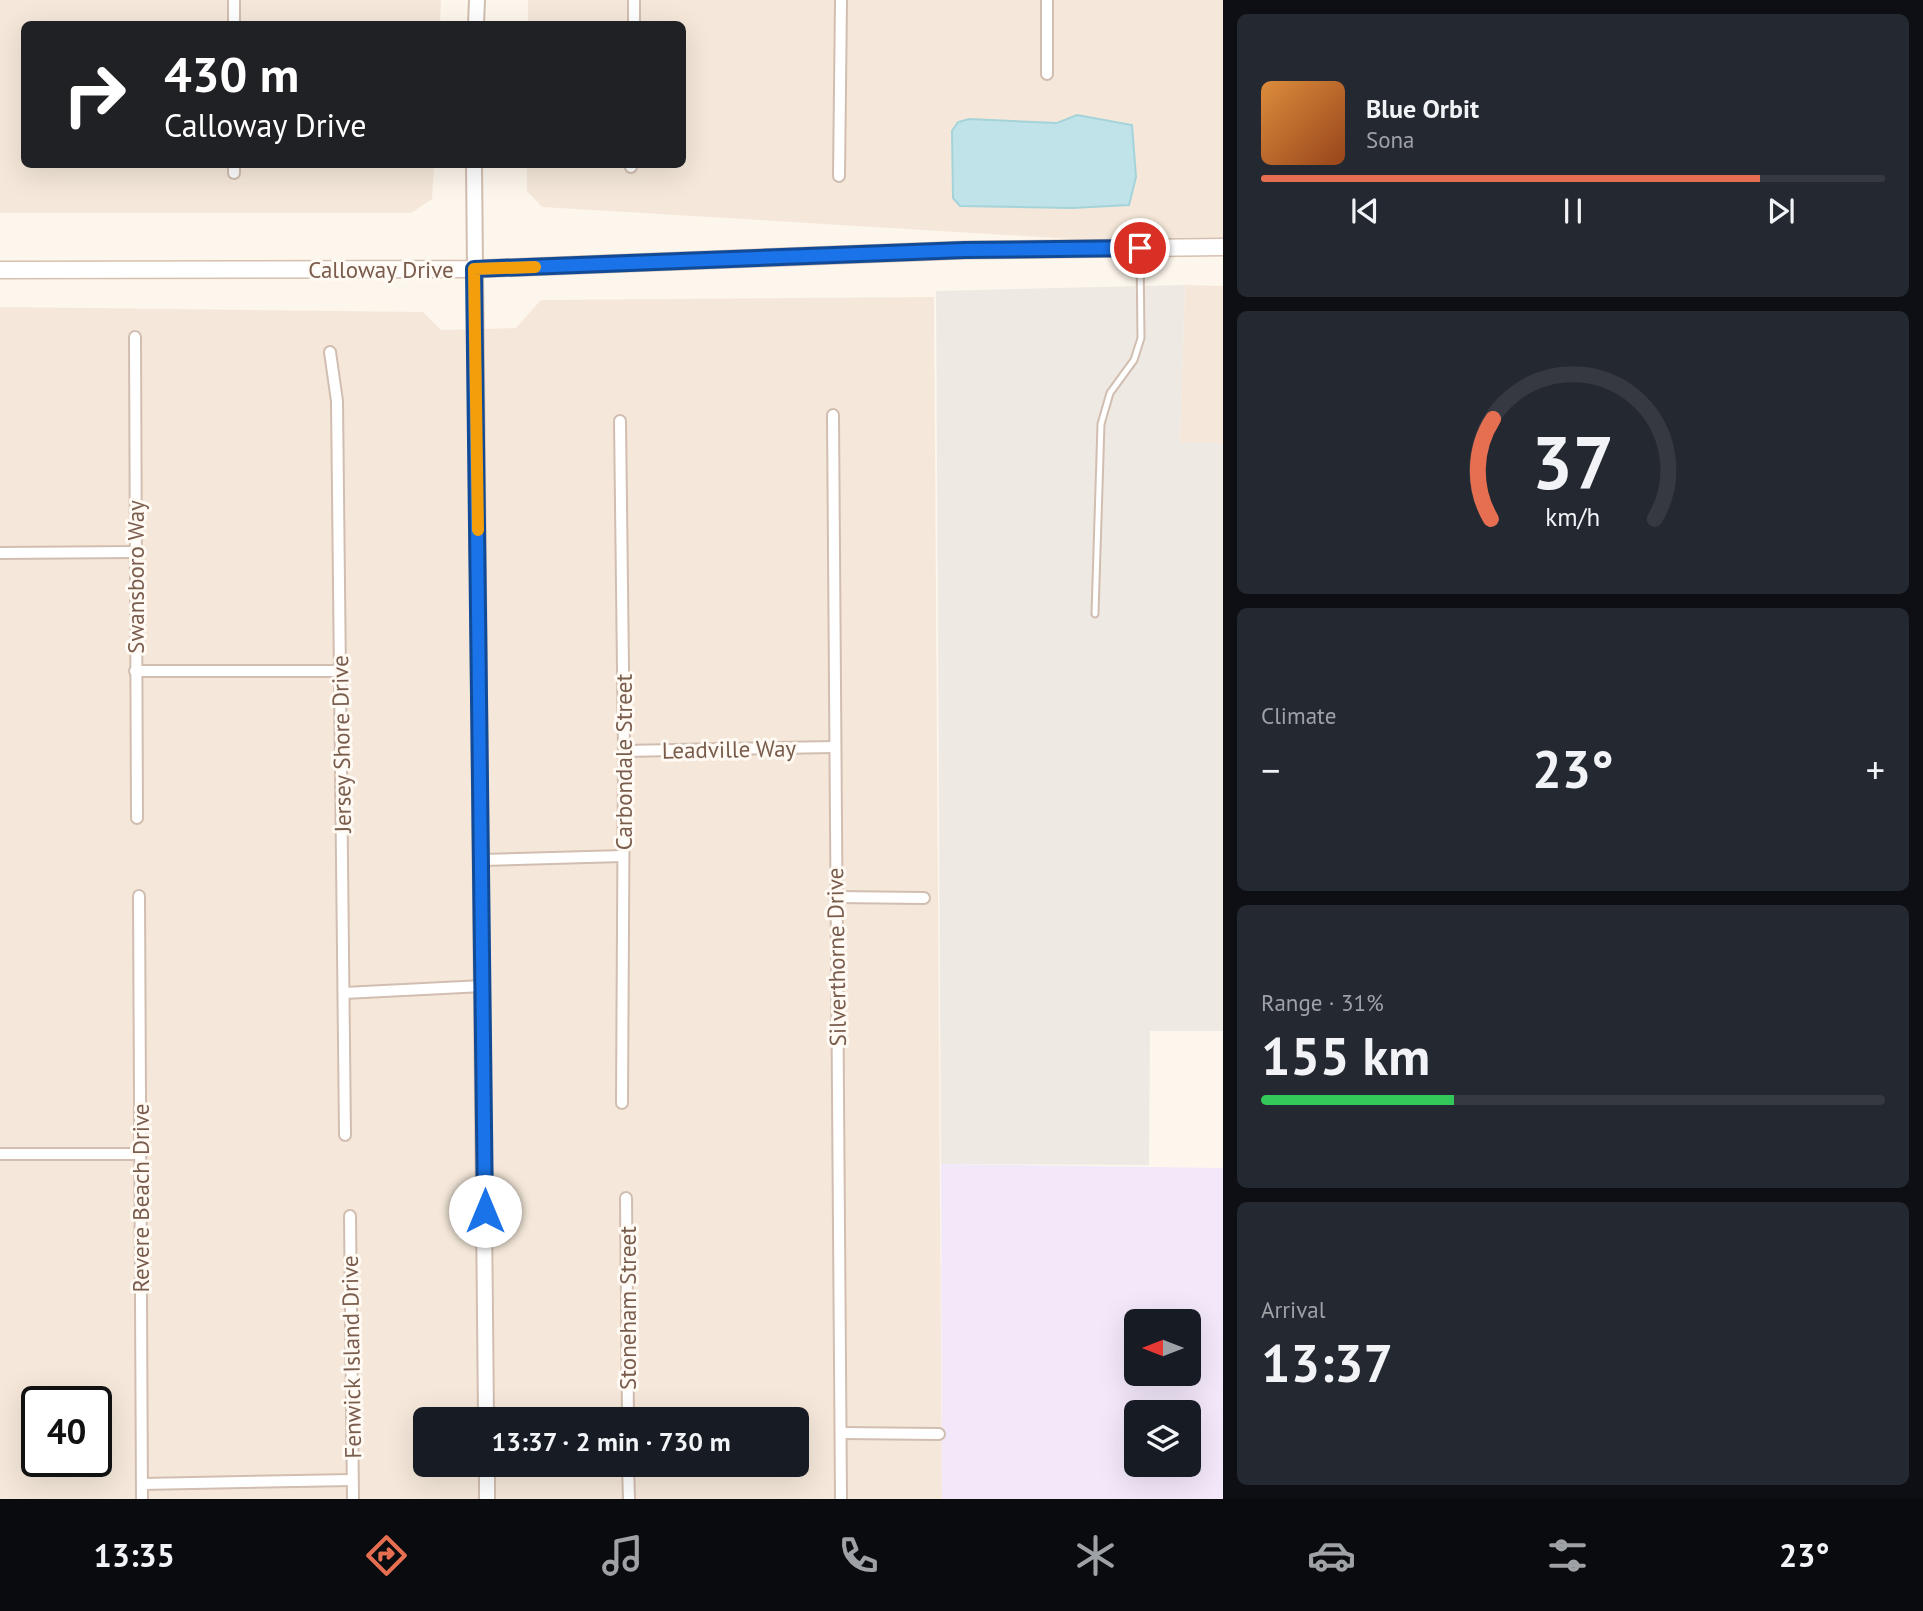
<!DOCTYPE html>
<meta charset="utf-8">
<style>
:root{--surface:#171b24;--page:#242831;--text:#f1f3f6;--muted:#9ea1a6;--line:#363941;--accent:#e76f51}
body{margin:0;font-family:"PT Sans",sans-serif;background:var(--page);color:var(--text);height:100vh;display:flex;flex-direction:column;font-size:26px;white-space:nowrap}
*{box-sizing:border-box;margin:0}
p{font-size:23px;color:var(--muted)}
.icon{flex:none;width:38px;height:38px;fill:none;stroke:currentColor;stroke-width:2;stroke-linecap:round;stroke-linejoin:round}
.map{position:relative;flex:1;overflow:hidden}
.sheet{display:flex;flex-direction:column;gap:14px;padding:14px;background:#0d0f14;width:700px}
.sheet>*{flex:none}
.hud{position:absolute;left:21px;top:21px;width:665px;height:147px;border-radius:10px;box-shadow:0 7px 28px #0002;background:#202124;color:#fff;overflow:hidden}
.needle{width:46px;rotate:270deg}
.buttons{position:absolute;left:1124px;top:1309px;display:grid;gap:14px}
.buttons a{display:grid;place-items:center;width:77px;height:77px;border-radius:10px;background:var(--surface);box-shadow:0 7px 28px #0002;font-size:35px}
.speed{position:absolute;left:21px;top:1386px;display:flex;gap:14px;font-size:35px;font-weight:700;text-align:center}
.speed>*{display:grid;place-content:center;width:91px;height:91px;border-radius:50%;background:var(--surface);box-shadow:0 7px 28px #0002;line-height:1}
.speed .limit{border:4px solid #111;border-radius:10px;background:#fff;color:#111}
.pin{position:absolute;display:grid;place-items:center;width:60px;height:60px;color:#fff;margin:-30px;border:4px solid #fff;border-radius:50%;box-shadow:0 2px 7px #0007}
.me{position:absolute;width:77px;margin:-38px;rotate:0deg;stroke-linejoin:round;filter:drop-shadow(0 0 5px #0008)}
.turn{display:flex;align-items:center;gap:24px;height:147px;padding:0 28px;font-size:32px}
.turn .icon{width:91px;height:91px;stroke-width:2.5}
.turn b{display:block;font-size:49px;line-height:60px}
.big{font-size:52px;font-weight:800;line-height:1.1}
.sheet .card{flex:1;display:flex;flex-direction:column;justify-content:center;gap:10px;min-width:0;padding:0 24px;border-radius:10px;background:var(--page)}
.sheet .dial{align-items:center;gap:0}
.dial svg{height:182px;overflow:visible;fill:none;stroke:var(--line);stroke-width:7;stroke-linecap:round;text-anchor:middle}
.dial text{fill:var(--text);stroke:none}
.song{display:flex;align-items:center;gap:21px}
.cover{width:84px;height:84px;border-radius:10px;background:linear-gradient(135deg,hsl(30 70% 55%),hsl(20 70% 35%))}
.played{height:7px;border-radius:4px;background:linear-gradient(90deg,var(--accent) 80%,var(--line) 80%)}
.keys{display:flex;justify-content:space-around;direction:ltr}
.heat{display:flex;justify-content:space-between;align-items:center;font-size:38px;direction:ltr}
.charge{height:10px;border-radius:5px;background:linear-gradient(90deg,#34c759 31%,var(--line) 0)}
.trip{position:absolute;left:413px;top:1407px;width:396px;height:70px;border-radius:10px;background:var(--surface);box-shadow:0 7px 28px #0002;font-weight:800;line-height:70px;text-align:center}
.tab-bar{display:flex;height:112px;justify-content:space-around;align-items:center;background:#090b0e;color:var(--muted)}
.tab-bar .icon{width:49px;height:49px}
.tab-bar .active{color:var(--accent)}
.tab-bar b{font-size:32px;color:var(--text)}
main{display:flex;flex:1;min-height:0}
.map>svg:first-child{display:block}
</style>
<main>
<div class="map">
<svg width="1223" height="1499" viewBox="0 0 1223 1499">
<rect width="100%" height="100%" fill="#fdf6ec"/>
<g fill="#f5e8da" fill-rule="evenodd">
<polygon points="0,0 441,0 440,24 24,24 24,164 434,165 432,199 411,213 0,213"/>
<polygon points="528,0 1223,0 1223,248 542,207 527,191 527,165 682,164 682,24 528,24"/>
<polygon points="1185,285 1223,286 1223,443 1180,443"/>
<path d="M 934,297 L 942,1499 L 0,1499 L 0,307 L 423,312 L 441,330 L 516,328 L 541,300 ZM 37,1402 L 96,1402 L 96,1461 L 37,1461 ZM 425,1419 L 796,1419 L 796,1465 L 425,1465 Z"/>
</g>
<polygon fill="#efe9e4" points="1185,285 1180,442 1223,443 1223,1031 1150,1031 1149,1165 941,1164 936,291"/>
<path fill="#f3e8fa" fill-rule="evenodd" d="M 941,1164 L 1223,1168 L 1223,1499 L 942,1499 ZM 1136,1321 L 1188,1321 L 1188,1374 L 1136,1374 ZM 1136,1412 L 1188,1412 L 1188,1465 L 1136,1465 Z"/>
<polygon fill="#bfe3e8" stroke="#a5d3da" stroke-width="2" points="1077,115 1132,125 1136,177 1129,205 1072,208 960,206 953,198 952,131 958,122 969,119 1057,123"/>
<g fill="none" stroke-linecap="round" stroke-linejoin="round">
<g stroke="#d1beb0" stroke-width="9">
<polyline id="service" points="1095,614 1101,424 1110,393 1134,360 1141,338 1140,252"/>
</g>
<g stroke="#d1beb0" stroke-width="14">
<g id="minor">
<polyline points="234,24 234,0"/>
<polyline points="634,24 634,0"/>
<polyline points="1047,74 1047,0"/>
<polyline points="631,167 631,164"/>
<polyline points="234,173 234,164"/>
<polyline points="839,176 841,0"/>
<polyline points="135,337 137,818"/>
<polyline points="330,352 337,401 345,1135"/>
<polyline points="833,415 841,1499"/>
<polyline points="620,421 624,751 622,1103"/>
<polyline points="0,553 135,552"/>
<polyline points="135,671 340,671"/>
<polyline points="624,751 834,747"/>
<polyline points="482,860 623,856"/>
<polyline points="139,896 142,1499"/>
<polyline points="835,897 924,898"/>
<polyline points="344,993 483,986"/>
<polyline points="0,1154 140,1154"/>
<polyline points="626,1198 628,1419"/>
<polyline points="350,1216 353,1499"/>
<polyline points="842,1433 939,1434"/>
<polyline points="628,1465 629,1499"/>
<polyline points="142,1484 352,1480"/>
</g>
</g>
<g stroke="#d1beb0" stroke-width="18">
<g id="tertiary">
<polyline points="476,24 477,0"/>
<polyline points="474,164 486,1419"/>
<polyline points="487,1465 487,1499"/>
</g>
</g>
<g stroke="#d6c0b0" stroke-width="19">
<polyline id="secondary" points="0,270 474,269 966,250 1223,247"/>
</g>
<use href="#service" stroke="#fff" stroke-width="5"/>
<use href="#minor" stroke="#fff" stroke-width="10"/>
<use href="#tertiary" stroke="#fff" stroke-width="14"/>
<use href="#secondary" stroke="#fff" stroke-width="16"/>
</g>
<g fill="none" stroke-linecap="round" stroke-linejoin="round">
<g stroke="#114b97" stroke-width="18">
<polyline id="route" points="485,1211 474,269 965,250 1140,248"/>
</g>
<use href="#route" stroke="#1a73e8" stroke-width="12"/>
<polyline stroke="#f59e0b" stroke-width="12" points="478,530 474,269 535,267"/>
</g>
<g text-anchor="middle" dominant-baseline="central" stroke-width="6" stroke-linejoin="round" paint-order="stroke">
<g font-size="23" fill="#7a5c4d" stroke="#fffaf3">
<text x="381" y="269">Calloway Drive</text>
<text transform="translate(135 577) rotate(-90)">Swansboro Way</text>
<text transform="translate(341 744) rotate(-91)">Jersey Shore Drive</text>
<text transform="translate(729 749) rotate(-1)">Leadville Way</text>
<text transform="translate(623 762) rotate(-90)">Carbondale Street</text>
<text transform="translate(836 957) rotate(-91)">Silverthorne Drive</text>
<text transform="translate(140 1198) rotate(-90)">Revere Beach Drive</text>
<text transform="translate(627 1308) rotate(-90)">Stoneham Street</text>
<text transform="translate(351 1357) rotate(-91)">Fenwick Island Drive</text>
</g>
</g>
</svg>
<div class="buttons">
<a><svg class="needle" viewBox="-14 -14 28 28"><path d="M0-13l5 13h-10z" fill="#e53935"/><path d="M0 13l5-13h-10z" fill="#9ea1a6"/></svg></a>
<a><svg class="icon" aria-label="layers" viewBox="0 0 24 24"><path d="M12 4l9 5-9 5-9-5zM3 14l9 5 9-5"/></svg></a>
</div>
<div class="speed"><div class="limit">40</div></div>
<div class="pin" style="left:1140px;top:248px;background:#d93025"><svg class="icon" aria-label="arrive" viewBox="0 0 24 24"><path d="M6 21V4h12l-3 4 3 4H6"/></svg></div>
<svg class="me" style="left:485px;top:1211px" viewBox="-20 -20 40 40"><circle r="19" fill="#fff"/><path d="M0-13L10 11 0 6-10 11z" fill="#1a73e8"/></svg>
<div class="trip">13:37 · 2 min · 730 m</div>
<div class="hud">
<div class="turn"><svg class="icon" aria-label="right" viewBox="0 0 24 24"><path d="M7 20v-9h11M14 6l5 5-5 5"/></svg><div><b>430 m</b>Calloway Drive</div></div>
</div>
</div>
<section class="sheet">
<div class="card">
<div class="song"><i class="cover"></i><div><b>Blue Orbit</b><p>Sona</p></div></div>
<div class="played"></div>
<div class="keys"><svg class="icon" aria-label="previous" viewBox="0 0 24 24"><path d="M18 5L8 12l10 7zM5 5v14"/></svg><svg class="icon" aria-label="pause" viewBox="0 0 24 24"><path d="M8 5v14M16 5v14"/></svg><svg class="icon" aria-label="next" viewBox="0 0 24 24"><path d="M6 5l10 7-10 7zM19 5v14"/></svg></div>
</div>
<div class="card dial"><svg viewBox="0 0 100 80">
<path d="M14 69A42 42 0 1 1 86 69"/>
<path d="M14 69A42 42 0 0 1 15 25" stroke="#e76f51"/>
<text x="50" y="56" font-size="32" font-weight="700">37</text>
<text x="50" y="72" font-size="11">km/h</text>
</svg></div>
<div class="card"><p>Climate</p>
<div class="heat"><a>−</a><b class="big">23°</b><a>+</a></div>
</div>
<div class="card"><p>Range · 31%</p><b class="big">155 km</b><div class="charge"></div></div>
<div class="card"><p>Arrival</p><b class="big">13:37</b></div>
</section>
</main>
<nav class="tab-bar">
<b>13:35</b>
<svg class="icon active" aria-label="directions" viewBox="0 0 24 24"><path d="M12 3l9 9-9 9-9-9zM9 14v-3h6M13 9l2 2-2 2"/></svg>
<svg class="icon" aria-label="music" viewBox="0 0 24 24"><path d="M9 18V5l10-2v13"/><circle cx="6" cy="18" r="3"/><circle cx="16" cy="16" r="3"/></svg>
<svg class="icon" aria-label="phone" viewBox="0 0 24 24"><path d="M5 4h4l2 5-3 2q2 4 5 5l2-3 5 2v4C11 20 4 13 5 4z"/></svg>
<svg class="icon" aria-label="climate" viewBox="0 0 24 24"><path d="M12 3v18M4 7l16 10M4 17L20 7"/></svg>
<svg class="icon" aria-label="car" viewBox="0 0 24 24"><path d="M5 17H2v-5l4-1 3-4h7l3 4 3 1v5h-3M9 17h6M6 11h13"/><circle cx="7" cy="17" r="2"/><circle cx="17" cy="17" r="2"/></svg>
<svg class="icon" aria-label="filters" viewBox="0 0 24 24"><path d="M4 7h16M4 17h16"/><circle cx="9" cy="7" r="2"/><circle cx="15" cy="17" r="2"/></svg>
<b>23°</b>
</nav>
